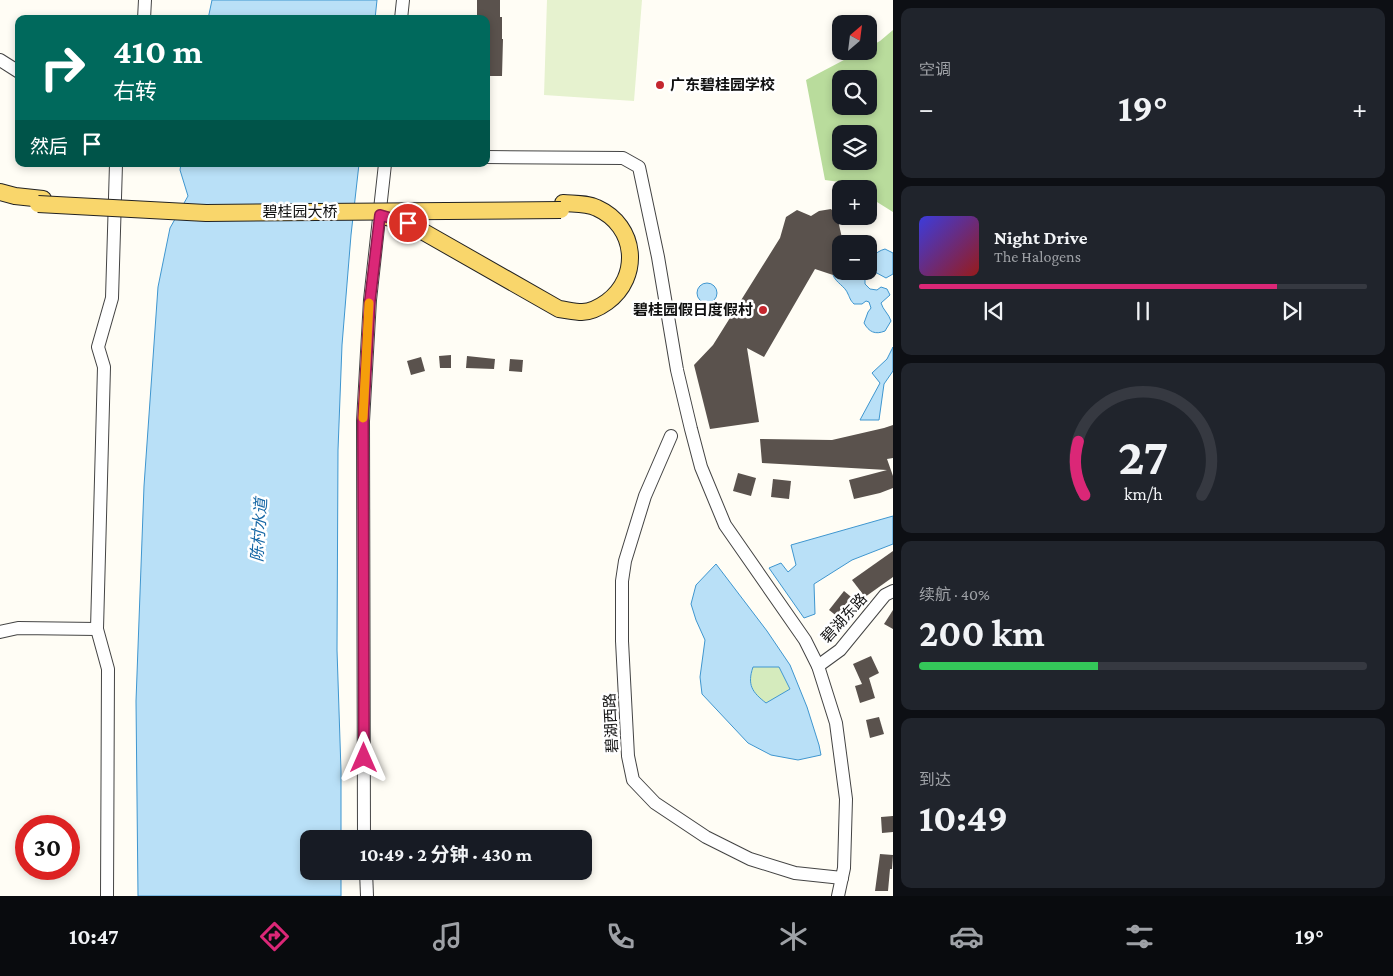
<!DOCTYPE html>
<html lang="zh">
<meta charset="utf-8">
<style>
:root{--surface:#171b24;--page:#20242c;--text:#f1f3f6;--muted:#9ea1a6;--line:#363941;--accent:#db2777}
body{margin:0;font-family:"Crimson Pro","Noto Sans SC",serif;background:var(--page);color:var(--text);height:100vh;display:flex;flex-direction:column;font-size:19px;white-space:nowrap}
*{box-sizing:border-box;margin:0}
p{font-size:16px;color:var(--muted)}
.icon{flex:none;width:28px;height:28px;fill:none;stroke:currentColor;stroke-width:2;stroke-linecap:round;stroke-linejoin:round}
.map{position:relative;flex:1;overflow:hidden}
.sheet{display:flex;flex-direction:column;gap:8px;padding:8px;background:#0d0f14;width:500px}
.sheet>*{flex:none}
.guide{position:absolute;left:15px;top:15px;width:475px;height:152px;border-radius:10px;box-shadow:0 2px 8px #0003;background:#00695c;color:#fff;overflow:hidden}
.needle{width:32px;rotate:28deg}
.buttons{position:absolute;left:832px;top:15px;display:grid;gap:10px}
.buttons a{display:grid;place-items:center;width:45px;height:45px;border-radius:10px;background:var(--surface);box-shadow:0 2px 8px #0003;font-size:25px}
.speed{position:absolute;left:15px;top:815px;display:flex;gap:10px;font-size:25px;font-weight:700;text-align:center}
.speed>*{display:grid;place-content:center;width:65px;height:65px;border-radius:50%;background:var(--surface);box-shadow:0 2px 8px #0003;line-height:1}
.speed .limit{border:8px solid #d22;background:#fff;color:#111}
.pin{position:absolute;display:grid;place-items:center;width:42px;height:42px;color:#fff;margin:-21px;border:2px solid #fff;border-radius:50%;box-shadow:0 1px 5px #0007}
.me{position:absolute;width:55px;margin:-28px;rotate:0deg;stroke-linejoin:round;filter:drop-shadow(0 0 4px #0008)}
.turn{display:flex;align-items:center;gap:18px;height:105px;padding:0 15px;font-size:22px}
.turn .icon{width:65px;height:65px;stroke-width:2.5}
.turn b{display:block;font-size:35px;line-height:42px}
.then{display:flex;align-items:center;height:48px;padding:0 15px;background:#0003;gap:10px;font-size:19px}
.big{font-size:38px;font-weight:700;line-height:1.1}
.sheet .tile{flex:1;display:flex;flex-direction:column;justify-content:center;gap:8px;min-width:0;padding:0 18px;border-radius:10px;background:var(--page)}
.sheet .dial{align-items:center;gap:0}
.dial svg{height:130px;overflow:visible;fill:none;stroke:var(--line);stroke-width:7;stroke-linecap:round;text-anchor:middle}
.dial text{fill:var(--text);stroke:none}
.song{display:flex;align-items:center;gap:15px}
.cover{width:60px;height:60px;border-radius:8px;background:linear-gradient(135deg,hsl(240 70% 55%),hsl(0 70% 35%))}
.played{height:5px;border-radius:2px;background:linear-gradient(90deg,var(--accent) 80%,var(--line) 80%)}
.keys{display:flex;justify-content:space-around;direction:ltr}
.heat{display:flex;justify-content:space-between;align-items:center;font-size:28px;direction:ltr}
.charge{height:8px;border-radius:4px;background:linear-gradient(90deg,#34c759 40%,var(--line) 0)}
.trip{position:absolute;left:300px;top:830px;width:292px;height:50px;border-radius:10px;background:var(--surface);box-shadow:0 2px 8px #0003;font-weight:700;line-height:50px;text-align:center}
.tabs{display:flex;height:80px;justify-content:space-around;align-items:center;background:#090b0e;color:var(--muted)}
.tabs .icon{width:35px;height:35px}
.tabs .current{color:var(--accent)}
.tabs b{font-size:22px;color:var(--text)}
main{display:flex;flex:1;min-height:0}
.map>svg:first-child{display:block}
</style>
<main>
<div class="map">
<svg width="893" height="896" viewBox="0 0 893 896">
<rect width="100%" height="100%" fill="#fffdf5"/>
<path fill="#d5ebbd" d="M 753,667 L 779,667 L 790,689 L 766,704 C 751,692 748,686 753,667 Z"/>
<path fill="#b9dc9c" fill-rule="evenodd" d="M 893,30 L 893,212 L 869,197 L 869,189 L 857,189 L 847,183 L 825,180 L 806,80 L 861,51 L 869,51 L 869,47 L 880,41 ZM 841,79 L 869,79 L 869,106 L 841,106 ZM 841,134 L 869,134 L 869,161 L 841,161 Z"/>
<polygon fill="#e6f2cf" points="547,0 642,0 634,101 544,95"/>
<g fill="#b9e0f7" stroke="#3f96cf" fill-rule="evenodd">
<polygon points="212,0 377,0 375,19 208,19"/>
<polygon points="181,164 359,164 351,235 342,345 338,450 337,650 341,771 341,839 309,839 309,871 341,871 341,896 138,896 136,701 144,486 158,287 170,228 188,196 180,170"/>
<path d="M 885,249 L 893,253 L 893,274 L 886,278 L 875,272 L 868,273 L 865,278 L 865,284 L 870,289 L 877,290 L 881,287 L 887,289 L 890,295 L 881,303 C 883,310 889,314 891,321 L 885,331 C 875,335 869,332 864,323 L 868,312 L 871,308 L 869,302 L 866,301 L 862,304 L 854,304 C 850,300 850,298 848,294 C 845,286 836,283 833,275 L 841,268 L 841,271 L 869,271 C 869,260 874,252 885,249 Z"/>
<circle cx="707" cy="293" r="10"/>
<polygon points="893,347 893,371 884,384 879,420 860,420 880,383 872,373 887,359"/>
<polygon points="893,516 893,544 852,560 814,584 815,614 804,618 769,568 781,563 788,572 796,565 791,545"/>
<path d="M 716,564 L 767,631 L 790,665 L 807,707 L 819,745 L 821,755 L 798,760 L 771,755 L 748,743 L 702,694 L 700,677 L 705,640 L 696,620 L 691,604 L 696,585 ZM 753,667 L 779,667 L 790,689 L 766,703 C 752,692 747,685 753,667 Z"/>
</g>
<g fill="#5a524d">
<polygon points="477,0 500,0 500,17 502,17 502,39 503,39 502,76 486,76 486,19 477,19"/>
<polygon points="831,209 837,216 842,238 846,244 841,244 841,268 833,275 815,269 764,357 747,348 759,422 710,429 694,365 713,345 780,238 786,217 797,210 811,216 819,211"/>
<polygon points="451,355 451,368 440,368 439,356"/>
<polygon points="467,356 495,359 494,369 466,368"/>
<polygon points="421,357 425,371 411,375 407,361"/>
<polygon points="510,359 523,360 522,372 509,371"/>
<polygon points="893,425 893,458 887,459 893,476 893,488 880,493 854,499 849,480 887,470 762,463 760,439 832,440 884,428"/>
<polygon points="738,473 756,478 751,496 733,491"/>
<polygon points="773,479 791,481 789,499 771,497"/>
<polygon points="893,551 893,577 865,597 852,580"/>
<polygon points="844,591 862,606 847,624 829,610"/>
<polygon points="893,610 893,629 884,624"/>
<polygon points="871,656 879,673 869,678 875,698 860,703 855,686 862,684 853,664"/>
<polygon points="879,717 884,734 870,738 866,720"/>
<polygon points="893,816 893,832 882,833 881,817"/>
<polygon points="880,854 893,855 892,869 890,869 888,891 875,891"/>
</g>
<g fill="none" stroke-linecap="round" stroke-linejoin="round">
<g stroke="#444" stroke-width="14">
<g id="minor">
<polyline points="144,19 145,0"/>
<polyline points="401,19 403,0"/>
<polyline points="0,60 19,72"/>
<polyline points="486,157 623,158 639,167 658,257 677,370 691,429 701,467 725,525 805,640 818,666 836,723 846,799 844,868 838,896"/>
<polyline points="671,436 645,496 625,561 622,581 622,641 628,756 633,780 655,803 706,837 750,859 795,873 842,878"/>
<polyline points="0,632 18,628 97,629"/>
<polyline points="818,666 840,650 885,595 893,591"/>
<polyline points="364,839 363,421 370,300 385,164"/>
<polyline points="366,871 367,896"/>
<polyline points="107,896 108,669 97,629 104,367 98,347 112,298 116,164"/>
</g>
</g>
<g stroke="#222" stroke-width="18">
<g id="major">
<polyline points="0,192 15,196 43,199"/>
<path d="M 380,215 L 408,223 L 559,309 C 567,310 575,312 582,312 C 591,312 600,307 607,302 C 641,277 637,226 597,208 C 587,203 575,204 563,203"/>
</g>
</g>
<use href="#minor" stroke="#fff" stroke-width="12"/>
<use href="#major" stroke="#f9d66b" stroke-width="16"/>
<g stroke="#222" stroke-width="18" stroke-linecap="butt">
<polyline id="major-bridge" points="38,204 206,213 561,210"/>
</g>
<use href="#major-bridge" stroke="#f9d66b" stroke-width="16"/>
</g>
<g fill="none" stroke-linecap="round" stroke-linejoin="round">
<g stroke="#8e194d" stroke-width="12">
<polyline id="route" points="364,758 363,421 370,300 380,215 408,223"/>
</g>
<use href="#route" stroke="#db2777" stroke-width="9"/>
<polyline stroke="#f59e0b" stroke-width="9" points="363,418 369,303"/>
</g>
<g fill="#c4262e" stroke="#fff" stroke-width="2">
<circle cx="660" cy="85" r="5"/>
<circle cx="763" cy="310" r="5"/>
</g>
<g text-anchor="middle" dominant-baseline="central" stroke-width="5" stroke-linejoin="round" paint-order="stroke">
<g font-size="15" font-weight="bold" fill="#111" stroke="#fff" text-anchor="start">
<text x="670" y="85">广东碧桂园学校</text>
<text x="753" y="310" text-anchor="end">碧桂园假日度假村</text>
</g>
<g font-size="15" fill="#111" stroke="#fff">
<text x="300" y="212">碧桂园大桥</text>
<text transform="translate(844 618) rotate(-48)">碧湖东路</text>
<text transform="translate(611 723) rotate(-93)">碧湖西路</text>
</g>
<g font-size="16" font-style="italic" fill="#1768a6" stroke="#fff">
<text transform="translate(259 530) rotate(-86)">陈村水道</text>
</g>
</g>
</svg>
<div class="buttons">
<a><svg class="needle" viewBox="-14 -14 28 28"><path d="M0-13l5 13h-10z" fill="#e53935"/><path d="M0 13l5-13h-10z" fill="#9ea1a6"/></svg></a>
<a><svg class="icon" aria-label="search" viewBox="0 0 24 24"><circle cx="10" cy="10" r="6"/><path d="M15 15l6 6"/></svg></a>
<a><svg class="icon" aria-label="layers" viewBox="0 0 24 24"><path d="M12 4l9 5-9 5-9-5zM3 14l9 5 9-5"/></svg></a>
<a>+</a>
<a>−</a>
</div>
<div class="speed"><div class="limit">30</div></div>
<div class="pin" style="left:408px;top:223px;background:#d93025"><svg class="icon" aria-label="arrive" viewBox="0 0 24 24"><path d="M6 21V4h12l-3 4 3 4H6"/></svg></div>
<svg class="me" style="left:364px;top:758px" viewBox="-20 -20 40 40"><path d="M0-17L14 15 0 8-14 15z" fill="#db2777" stroke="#fff" stroke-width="4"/></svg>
<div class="trip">10:49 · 2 分钟 · 430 m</div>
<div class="guide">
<div class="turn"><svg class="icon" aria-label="right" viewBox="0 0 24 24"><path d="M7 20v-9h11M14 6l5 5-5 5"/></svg><div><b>410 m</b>右转</div></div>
<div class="then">然后<svg class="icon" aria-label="arrive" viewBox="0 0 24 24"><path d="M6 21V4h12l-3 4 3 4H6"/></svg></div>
</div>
</div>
<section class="sheet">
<div class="tile"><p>空调</p>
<div class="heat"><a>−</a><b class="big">19°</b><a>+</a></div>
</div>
<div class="tile">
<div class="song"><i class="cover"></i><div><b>Night Drive</b><p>The Halogens</p></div></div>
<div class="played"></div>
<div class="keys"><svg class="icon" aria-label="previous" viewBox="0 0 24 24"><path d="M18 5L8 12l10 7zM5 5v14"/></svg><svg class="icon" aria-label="pause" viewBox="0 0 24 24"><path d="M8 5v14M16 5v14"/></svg><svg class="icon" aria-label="next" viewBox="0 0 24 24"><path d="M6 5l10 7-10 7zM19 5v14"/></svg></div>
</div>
<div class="tile dial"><svg viewBox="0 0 100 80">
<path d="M14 69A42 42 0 1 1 86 69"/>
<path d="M14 69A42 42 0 0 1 10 36" stroke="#db2777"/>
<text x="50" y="56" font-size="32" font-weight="700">27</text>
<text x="50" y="72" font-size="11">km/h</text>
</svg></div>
<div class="tile"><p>续航 · 40%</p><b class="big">200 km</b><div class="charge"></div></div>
<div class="tile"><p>到达</p><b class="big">10:49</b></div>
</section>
</main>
<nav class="tabs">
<b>10:47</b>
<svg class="icon current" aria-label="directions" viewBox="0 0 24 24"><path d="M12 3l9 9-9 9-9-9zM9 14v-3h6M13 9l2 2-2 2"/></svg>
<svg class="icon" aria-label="music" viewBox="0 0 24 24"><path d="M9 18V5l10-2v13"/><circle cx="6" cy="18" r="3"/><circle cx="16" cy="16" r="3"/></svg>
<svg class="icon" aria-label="phone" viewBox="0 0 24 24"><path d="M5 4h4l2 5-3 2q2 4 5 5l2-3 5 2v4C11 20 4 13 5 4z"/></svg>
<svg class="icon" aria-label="climate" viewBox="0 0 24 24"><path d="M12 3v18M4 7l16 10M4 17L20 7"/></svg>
<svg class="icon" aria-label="car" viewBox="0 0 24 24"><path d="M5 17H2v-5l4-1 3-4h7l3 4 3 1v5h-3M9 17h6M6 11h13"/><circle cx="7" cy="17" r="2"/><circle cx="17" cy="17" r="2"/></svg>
<svg class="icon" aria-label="filters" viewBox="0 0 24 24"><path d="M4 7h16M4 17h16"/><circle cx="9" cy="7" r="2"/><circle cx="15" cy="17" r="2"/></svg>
<b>19°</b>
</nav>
